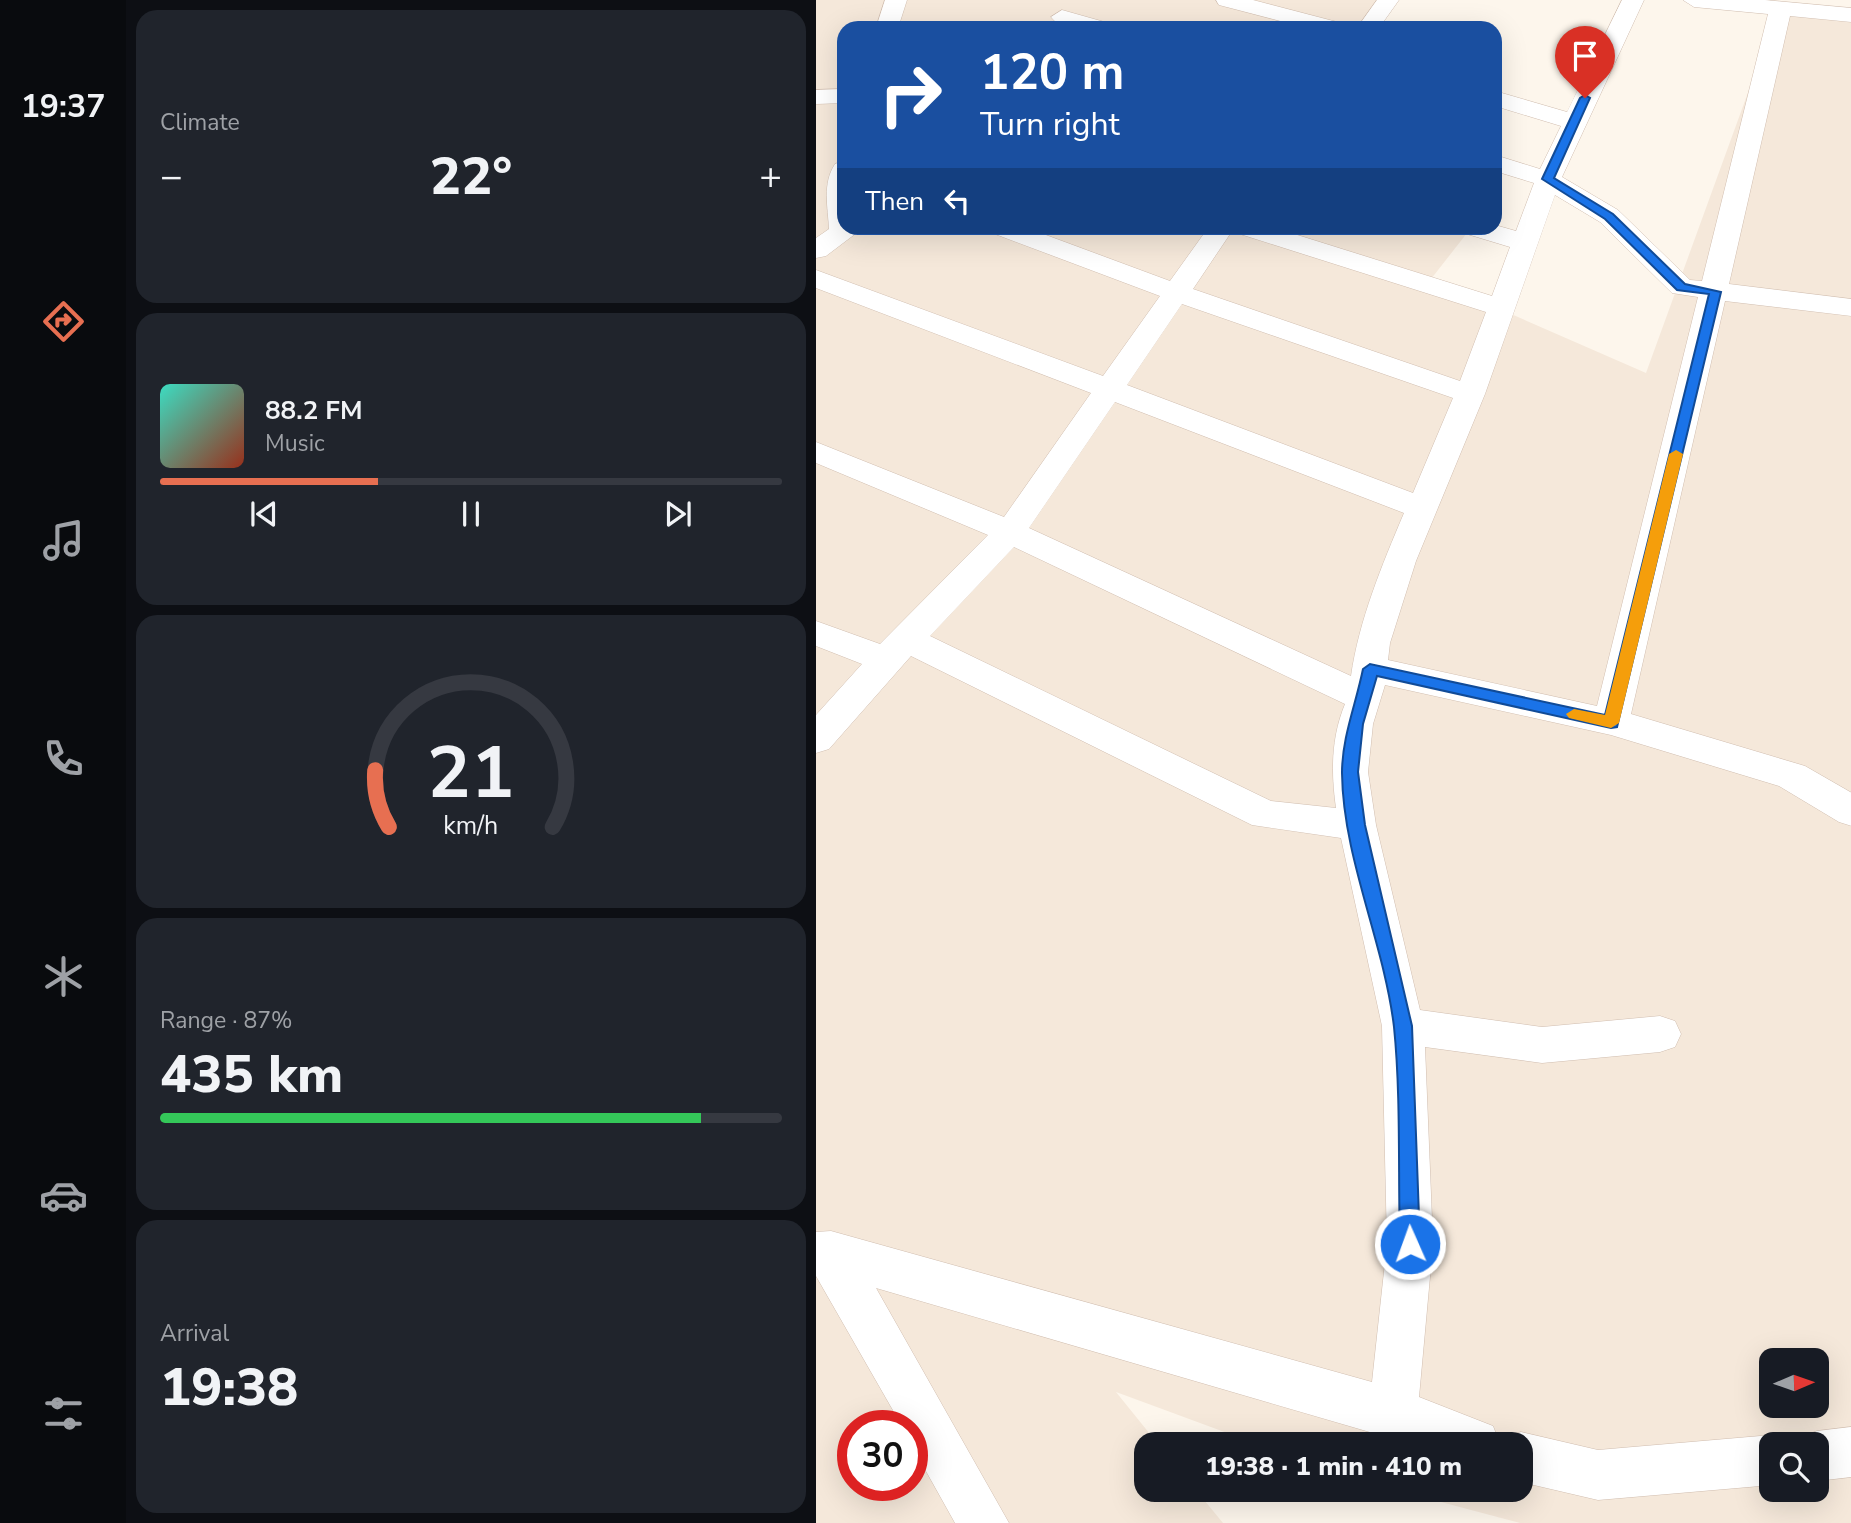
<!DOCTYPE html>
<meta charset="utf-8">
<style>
:root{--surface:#171b24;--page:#20242c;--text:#f1f3f6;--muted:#9ea1a6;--line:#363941;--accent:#e76f51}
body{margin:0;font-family:"Nunito Sans",sans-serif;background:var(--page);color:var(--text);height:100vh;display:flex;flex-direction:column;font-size:26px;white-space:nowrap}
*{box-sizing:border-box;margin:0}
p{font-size:23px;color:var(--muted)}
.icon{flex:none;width:38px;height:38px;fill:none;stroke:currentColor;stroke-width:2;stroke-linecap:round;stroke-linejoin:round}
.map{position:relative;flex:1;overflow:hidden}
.details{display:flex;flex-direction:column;gap:10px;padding:10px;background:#0d0f14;width:690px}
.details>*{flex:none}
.hud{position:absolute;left:21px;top:21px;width:665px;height:214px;border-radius:21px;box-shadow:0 7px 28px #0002;background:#1a4fa0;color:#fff;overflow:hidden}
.needle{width:46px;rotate:88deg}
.tools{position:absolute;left:943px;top:1348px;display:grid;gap:14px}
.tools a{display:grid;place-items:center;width:70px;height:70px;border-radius:14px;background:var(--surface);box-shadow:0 7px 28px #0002;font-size:35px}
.speed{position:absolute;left:21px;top:1410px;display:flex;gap:14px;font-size:35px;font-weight:700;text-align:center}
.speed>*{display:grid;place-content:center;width:91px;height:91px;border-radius:50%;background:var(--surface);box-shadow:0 7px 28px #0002;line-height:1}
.speed .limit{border:10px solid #d22;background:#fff;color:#111}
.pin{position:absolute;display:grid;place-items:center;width:60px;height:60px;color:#fff;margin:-72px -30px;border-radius:50% 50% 50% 0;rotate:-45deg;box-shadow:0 0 7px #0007}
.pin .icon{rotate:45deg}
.me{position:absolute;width:77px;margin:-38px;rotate:358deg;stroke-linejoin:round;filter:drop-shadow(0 0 5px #0008)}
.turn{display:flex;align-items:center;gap:24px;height:147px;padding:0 28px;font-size:32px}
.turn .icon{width:91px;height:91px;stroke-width:2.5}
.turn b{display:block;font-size:49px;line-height:60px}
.then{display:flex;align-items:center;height:66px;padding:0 28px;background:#0003;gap:14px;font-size:26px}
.big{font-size:52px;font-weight:800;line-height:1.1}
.details .widget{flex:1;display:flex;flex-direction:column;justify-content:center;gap:10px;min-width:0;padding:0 24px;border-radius:21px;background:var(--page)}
.details .dial{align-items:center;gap:0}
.dial svg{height:182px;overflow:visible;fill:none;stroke:var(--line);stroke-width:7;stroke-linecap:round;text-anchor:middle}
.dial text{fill:var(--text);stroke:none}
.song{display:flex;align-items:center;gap:21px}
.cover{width:84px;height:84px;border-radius:10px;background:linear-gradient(135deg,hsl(170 70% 55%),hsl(10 70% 35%))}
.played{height:7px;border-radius:4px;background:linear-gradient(90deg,var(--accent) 35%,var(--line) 35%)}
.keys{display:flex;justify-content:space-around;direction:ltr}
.heat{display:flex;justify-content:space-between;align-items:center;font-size:38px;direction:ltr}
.charge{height:10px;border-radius:5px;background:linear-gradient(90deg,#34c759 87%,var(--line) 0)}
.trip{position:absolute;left:318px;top:1432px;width:399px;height:70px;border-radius:21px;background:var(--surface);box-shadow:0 7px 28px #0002;font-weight:800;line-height:70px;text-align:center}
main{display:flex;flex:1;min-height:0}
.dock{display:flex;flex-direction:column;width:126px;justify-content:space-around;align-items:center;background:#090b0e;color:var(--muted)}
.dock .icon{width:49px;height:49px}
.dock .active{color:var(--accent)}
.dock b{font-size:32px;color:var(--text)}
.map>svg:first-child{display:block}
</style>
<main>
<nav class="dock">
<b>19:37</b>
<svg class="icon active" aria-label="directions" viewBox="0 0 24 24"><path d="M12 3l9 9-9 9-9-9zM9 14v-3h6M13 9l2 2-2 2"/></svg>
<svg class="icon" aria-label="music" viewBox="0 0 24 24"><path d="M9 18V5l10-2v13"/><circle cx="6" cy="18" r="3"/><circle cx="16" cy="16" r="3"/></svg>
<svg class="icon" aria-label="phone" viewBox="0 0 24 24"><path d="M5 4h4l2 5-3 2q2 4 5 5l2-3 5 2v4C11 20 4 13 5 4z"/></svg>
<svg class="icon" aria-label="climate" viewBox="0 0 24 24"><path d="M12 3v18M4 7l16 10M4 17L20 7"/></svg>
<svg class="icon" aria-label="car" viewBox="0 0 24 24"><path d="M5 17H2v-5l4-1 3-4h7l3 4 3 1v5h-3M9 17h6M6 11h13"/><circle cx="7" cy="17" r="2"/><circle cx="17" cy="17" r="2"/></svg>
<svg class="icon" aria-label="filters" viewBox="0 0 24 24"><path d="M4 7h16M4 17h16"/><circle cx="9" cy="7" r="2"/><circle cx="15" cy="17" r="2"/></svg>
</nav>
<section class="details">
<div class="widget"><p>Climate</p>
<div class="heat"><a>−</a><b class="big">22°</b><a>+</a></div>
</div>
<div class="widget">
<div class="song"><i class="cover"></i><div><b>88.2 FM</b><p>Music</p></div></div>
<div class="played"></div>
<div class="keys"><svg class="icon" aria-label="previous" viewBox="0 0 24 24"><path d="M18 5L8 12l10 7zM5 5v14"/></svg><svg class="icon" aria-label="pause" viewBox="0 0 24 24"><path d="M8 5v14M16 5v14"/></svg><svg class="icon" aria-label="next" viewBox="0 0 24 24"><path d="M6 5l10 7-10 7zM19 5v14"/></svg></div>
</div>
<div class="widget dial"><svg viewBox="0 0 100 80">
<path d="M14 69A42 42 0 1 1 86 69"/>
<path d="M14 69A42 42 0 0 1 8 44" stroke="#e76f51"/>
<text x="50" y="56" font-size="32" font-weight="700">21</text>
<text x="50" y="72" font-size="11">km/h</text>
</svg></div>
<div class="widget"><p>Range · 87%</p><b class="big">435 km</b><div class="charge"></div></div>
<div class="widget"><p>Arrival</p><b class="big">19:38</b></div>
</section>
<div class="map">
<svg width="1036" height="1523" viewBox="0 0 1036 1523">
<rect width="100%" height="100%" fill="#fdf6ec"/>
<path fill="#f5e8da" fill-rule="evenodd" d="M 0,0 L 568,0 L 550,28 L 28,28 L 28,228 L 655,228 L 615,279 L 830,373 L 962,10 L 1035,17 L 1035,1523 L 704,1523 L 576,1489 L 705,1489 L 705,1444 L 441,1444 L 300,1392 L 342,1444 L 331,1444 L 331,1489 L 379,1489 L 407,1523 L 0,1523 ZM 956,1360 L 1001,1360 L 1001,1405 L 956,1405 ZM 37,1426 L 96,1426 L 96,1486 L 37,1486 ZM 956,1444 L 1001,1444 L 1001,1489 L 956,1489 Z"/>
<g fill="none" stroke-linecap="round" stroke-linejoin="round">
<g stroke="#d1beb0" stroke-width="1">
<g id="street">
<polygon points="69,0 91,0 82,28 60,28"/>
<polygon points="400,0 437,0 525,23 528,28 491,28 403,5"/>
<polygon points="561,0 583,0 563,28 541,28"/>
<path d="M 806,0 L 828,0 L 746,177 L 802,210 L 874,280 L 886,281 L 952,14 L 878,7 L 867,0 L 949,0 L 1036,8 L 1036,22 L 974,16 L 913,284 L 1036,299 L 1036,316 L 909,301 L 815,714 L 989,766 L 1036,793 L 1036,826 L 1023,822 L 963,786 L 795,735 L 569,685 L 557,724 L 552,772 L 560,825 L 604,1010 L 726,1027 L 844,1016 L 859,1021 L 865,1034 L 859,1047 L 844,1052 L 726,1063 L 609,1047 L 617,1244 L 603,1397 L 677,1426 L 684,1444 L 595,1444 L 60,1288 L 193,1523 L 139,1523 L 96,1446 L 96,1426 L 86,1426 L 0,1276 L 0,1232 L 15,1231 L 556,1382 L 571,1244 L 566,1026 L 525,838 L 436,825 L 95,656 L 13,749 L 0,753 L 0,715 L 46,664 L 0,646 L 0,621 L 64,644 L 172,535 L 0,463 L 0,442 L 188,517 L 275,393 L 0,288 L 0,270 L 287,376 L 344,296 L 179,234 L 175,228 L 211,228 L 354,281 L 392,228 L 418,228 L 377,289 L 644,381 L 670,312 L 424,234 L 420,228 L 459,228 L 676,296 L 694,247 L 651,234 L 647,228 L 679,225 L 700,231 L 718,183 L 679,171 L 679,155 L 724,169 L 745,126 L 679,106 L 679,91 L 751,112 ZM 739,195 L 784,222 L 856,293 L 882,297 L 781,706 L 572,660 L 574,643 L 600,561 L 669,394 ZM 366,304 L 637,398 L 597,493 L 311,385 ZM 299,402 L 588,513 C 566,565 543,620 535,676 L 213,528 ZM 198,547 L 529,704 C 515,738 515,772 520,808 L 455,801 L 114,636 Z"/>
<path d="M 246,10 L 292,23 L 295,28 C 278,28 246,33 235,17 Z"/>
<polygon points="28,89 28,103 0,104 0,90"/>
<path d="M 28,161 L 28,228 L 47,228 L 10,256 L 0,258 L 0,238 L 13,229 C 12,208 6,183 19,164 Z"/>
<polygon points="1036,1427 1036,1477 1001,1481 1001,1444 981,1444 983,1438 1001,1431"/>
<polygon points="705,1432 782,1450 956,1435 974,1444 956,1444 956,1485 782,1500 705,1482 705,1444 686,1444 687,1439"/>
</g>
</g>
<use href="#street" fill="#fff" fill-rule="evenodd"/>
</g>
<path fill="#1a73e8" stroke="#114b97" stroke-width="2" d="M 769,95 L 774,98 L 738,178 L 797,214 L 869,284 L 905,292 L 801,727 L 795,728 L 561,676 L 547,724 L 542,772 L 549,825 L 596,1026 L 604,1244 L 601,1251 L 594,1254 L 587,1251 L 584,1244 C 582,1175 585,1096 578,1027 C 568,942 527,859 526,773 C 526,737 540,704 547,669 L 554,664 L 789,715 L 893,294 L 861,290 L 789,219 L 726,179 L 764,98 Z"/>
<polygon fill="#f59e0b" points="860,450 867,454 803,723 795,728 753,718 750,714 758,709 789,715 853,454"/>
</svg>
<div class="tools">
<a><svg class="needle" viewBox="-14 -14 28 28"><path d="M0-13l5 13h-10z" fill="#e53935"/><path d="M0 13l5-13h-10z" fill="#9ea1a6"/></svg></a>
<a><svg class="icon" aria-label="search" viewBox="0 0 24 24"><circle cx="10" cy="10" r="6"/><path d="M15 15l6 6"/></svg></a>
</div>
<div class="speed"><div class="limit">30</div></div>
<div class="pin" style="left:769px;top:98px;background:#d93025"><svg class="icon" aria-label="arrive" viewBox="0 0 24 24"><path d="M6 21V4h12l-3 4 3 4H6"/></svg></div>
<svg class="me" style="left:594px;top:1244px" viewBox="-20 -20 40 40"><circle r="17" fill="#1a73e8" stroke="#fff" stroke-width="3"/><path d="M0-11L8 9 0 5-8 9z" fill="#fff"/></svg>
<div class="trip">19:38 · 1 min · 410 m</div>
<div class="hud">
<div class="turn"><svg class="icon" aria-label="right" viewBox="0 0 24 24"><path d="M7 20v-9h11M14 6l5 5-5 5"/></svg><div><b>120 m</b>Turn right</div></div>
<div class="then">Then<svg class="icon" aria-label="left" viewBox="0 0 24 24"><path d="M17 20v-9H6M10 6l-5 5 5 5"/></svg></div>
</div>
</div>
</main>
